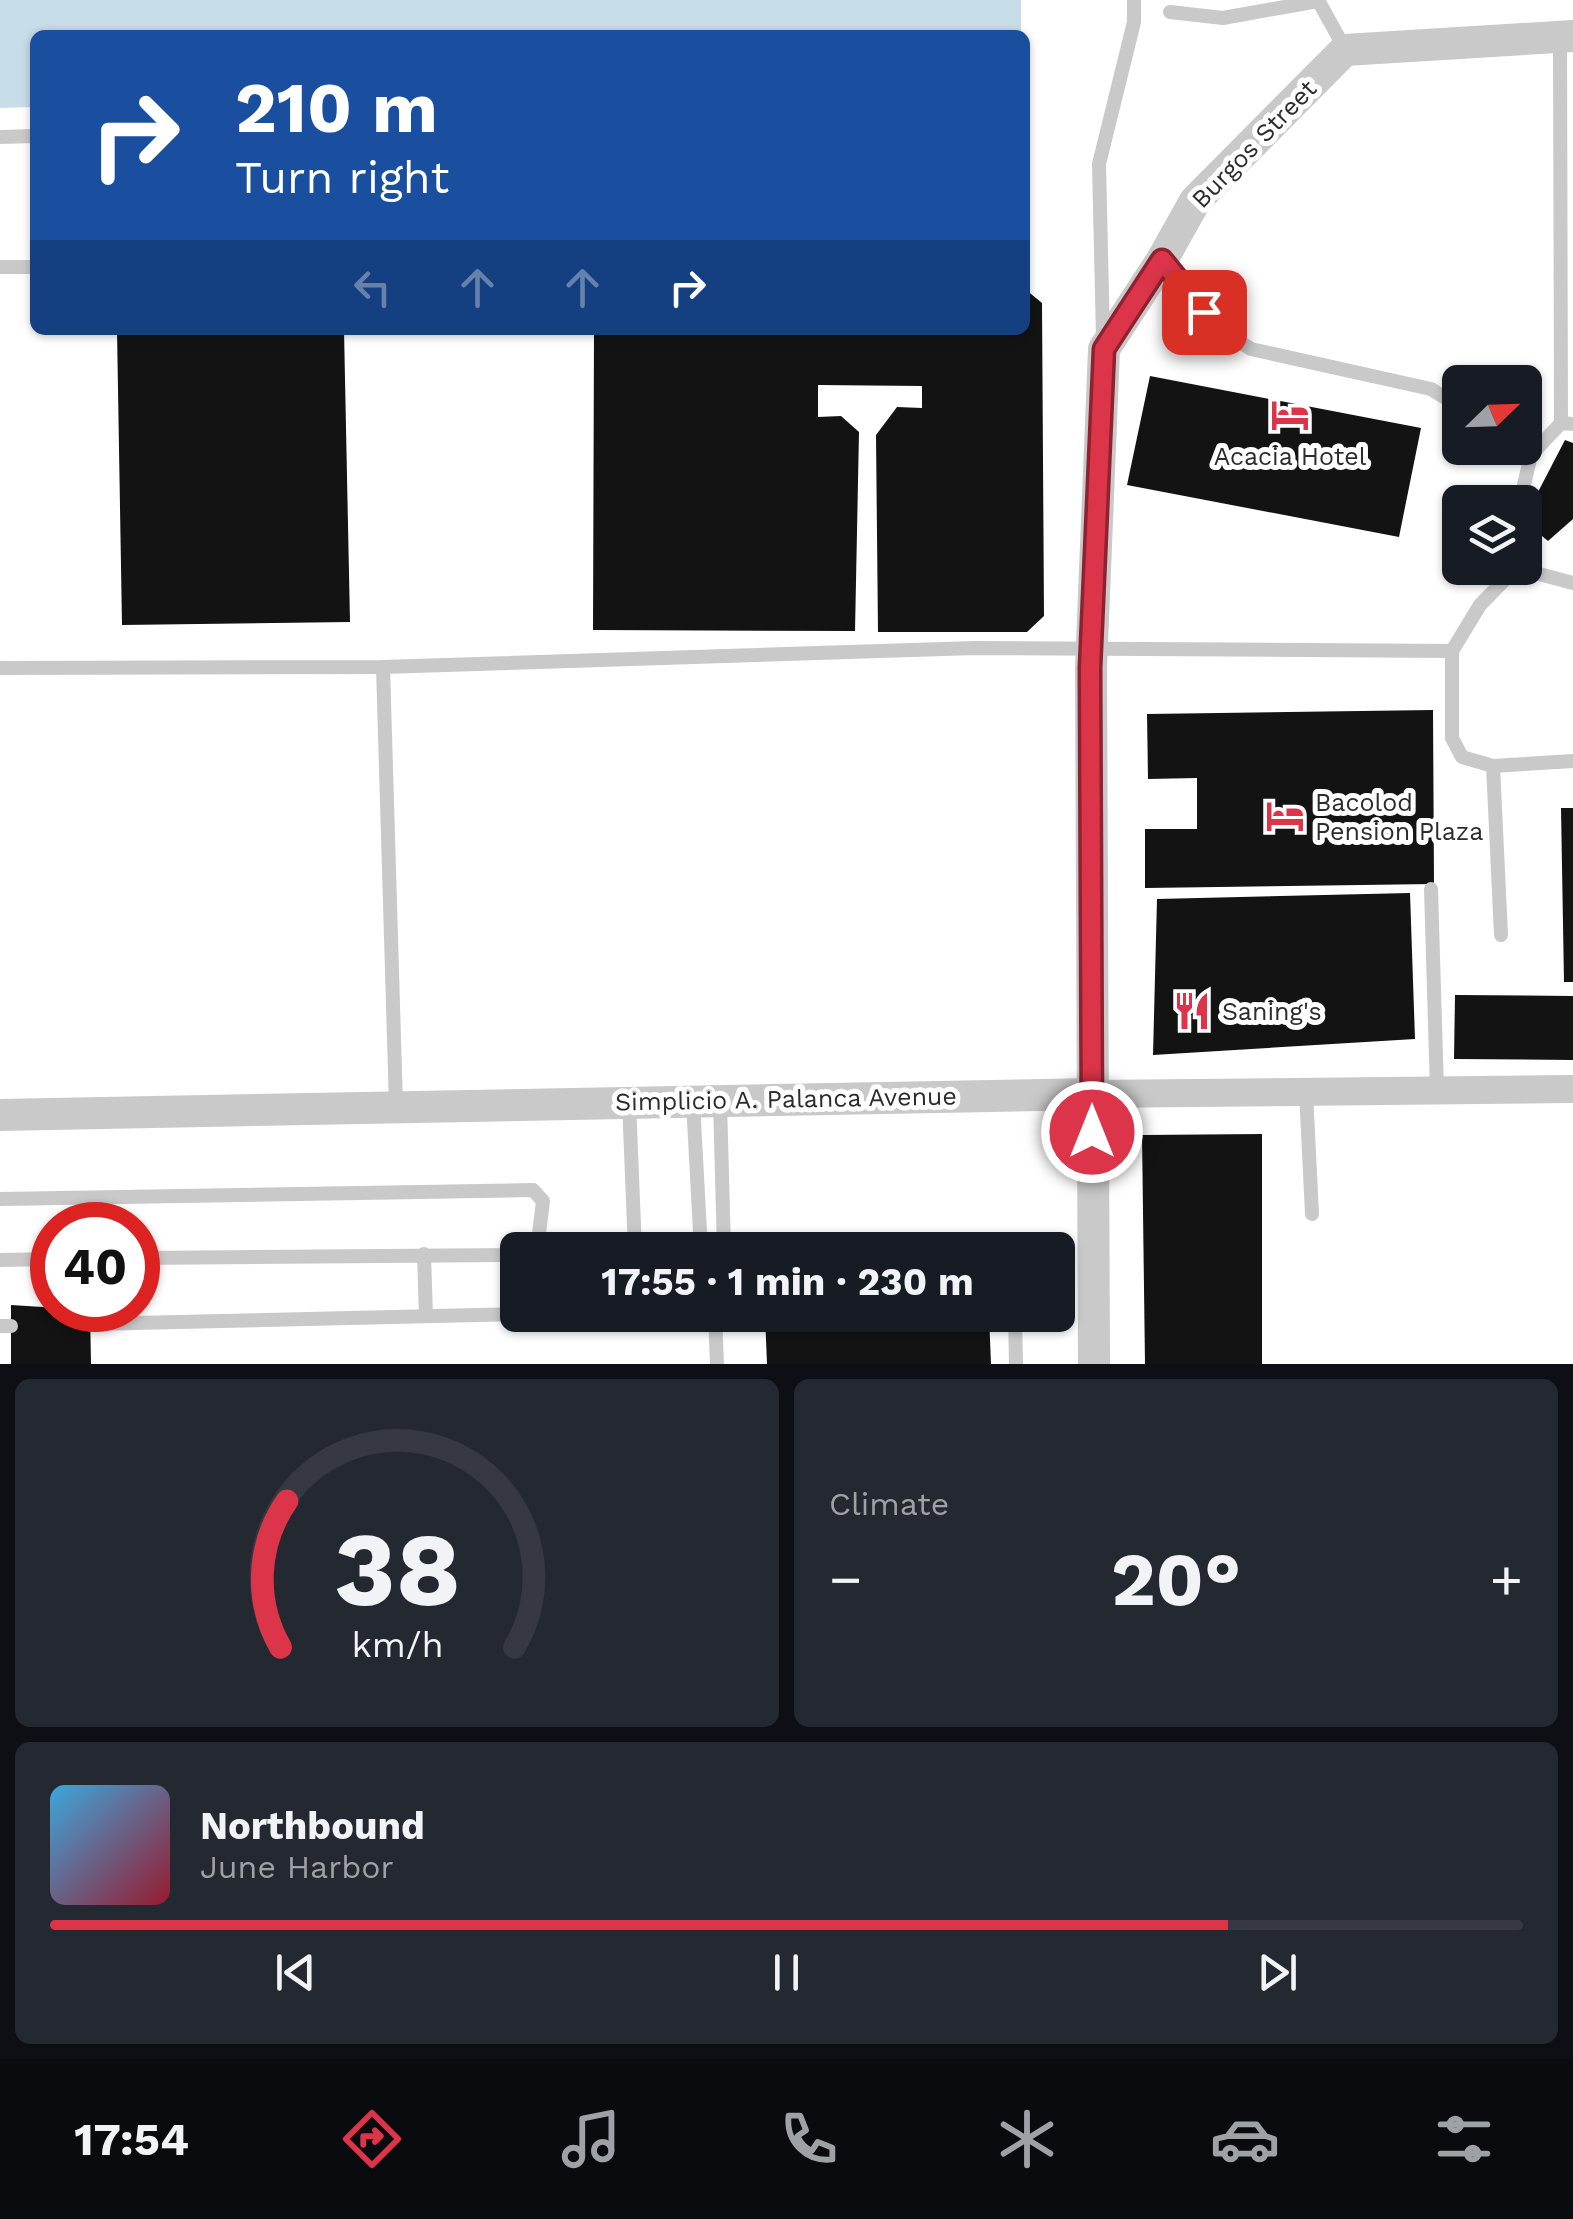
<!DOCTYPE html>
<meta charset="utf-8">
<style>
:root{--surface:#171b24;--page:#242831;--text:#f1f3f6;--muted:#9ea1a6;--line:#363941;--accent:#dc354a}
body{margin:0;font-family:"Work Sans",sans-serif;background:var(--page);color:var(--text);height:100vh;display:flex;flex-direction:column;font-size:38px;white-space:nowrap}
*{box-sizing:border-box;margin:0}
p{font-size:32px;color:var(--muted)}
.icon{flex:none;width:55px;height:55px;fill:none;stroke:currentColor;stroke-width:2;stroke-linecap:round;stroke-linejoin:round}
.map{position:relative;height:1364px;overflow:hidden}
.side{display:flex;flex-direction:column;gap:15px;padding:15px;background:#0d0f14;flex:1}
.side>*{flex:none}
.hud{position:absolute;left:30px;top:30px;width:1000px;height:305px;border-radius:15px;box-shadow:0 2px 8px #0004;background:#1a4fa0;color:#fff;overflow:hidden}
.needle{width:65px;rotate:67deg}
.fabs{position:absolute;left:1442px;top:365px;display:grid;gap:20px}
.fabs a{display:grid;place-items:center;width:100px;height:100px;border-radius:15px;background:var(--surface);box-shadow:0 2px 8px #0004;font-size:50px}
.speed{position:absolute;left:30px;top:1202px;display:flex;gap:20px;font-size:50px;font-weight:700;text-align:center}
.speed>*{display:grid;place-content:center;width:130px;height:130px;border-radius:50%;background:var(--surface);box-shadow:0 2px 8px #0004;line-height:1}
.speed .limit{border:15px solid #d22;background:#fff;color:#111}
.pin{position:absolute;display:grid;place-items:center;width:85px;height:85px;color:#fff;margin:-42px;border-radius:20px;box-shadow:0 5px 15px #0006}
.me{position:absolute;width:110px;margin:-55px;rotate:0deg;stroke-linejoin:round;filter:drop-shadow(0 0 8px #0008)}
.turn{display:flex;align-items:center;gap:35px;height:210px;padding:0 40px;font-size:45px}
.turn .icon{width:130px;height:130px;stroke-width:2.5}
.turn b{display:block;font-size:70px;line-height:85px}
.lanes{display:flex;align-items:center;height:95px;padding:0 40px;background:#0003;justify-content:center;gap:50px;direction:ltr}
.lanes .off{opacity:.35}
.big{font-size:75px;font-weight:700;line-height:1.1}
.side .tile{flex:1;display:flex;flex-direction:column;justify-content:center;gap:15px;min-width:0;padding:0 35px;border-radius:15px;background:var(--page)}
.side .dial{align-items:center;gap:0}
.dial svg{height:260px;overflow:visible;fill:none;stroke:var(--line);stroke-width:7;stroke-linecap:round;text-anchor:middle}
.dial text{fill:var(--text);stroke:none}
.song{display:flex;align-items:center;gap:30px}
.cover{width:120px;height:120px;border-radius:15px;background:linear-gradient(135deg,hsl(200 70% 55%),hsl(350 70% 35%))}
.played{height:10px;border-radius:5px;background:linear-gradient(90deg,var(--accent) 80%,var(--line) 80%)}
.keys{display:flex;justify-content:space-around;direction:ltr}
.heat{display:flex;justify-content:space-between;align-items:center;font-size:55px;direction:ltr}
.side .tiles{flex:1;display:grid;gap:15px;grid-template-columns:1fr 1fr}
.tile:last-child{grid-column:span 2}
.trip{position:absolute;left:500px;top:1232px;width:575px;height:100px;border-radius:15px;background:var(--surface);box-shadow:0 2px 8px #0004;font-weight:700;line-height:100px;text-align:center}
.tab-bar{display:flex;height:160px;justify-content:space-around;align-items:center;background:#090b0e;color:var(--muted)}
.tab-bar .icon{width:70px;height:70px}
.tab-bar .active{color:var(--accent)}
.tab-bar b{font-size:45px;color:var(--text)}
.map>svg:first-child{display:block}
</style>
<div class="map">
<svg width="1573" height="1364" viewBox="0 0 1573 1364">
<rect width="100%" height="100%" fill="#fff"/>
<polygon fill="#c7dde9" points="0,0 1021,0 1021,35 35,35 35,107 0,108"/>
<g fill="#131313">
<polygon points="1025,289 1042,303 1044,616 1027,632 878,632 876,435 897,407 922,408 922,386 818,385 818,417 841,416 859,432 855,631 593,630 594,330 1025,330"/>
<polygon points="117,330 344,330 350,622 122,625"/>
<polygon points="1150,376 1421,428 1399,537 1127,485"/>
<polygon points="1565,440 1573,443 1573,519 1548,541 1525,522 1525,517"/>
<polygon points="1433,710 1434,884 1145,888 1145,829 1197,829 1197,778 1148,779 1147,714"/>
<polygon points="1561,808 1573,808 1573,982 1564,982"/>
<polygon points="1410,893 1415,1039 1153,1055 1157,899"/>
<polygon points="1455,995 1573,996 1573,1060 1454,1059"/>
<polygon points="1262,1134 1262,1364 1145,1364 1142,1135"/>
<polygon points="11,1305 90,1310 91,1364 11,1364"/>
<polygon points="765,1315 989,1315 991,1364 767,1364"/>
</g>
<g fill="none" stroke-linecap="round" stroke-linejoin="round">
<g stroke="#c9c9c9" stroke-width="14">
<polyline points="1318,0 1345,49"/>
<polyline points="1170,12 1223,18 1318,1"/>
<polyline points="1560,39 1561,423"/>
<polyline points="0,137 35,136"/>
<polyline points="1163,261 1223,331 1251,349 1431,389 1460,407"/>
<polyline points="0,267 35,267"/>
<polyline points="1103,338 1099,164 1134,22 1134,0"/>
<polyline points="1520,502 1531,455 1561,423 1573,424"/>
<polyline points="1516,568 1573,583"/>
<polyline points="1452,651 1480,605 1516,568"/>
<polyline points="383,667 396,1106"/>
<polyline points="0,668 383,667 975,648 1452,651 1452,738 1462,757 1493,766 1501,935"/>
<polyline points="1493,766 1573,761"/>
<polyline points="1431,889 1437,1090"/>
<polyline points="1306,1092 1312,1214"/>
<polyline points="720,1101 724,1250"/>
<polyline points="629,1102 635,1250"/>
<polyline points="693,1102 701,1250"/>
<polyline points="0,1199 533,1190 543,1201 537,1250"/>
<polyline points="424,1254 426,1316"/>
<polyline points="138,1258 518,1255"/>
<polyline points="0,1260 52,1259"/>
<polyline points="715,1315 717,1364"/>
<polyline points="1015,1315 1016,1364"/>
<polyline points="91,1324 518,1314"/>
<polyline points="0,1326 11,1326"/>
</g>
<polyline stroke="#c9c9c9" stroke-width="28" points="1092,1094 1573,1089"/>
<g stroke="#c9c9c9" stroke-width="32">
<polyline points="0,1115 1092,1094"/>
<polyline points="1094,1364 1091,668 1104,349 1162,260 1195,201 1345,50 1573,36"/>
</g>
</g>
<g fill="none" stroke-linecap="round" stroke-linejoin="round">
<g stroke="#8f2230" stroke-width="25">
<polyline id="route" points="1092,1132 1090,668 1104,349 1162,260 1204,312"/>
</g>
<use href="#route" stroke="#dc354a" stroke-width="18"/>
</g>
<defs>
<g id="hotel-bare" transform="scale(3)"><path d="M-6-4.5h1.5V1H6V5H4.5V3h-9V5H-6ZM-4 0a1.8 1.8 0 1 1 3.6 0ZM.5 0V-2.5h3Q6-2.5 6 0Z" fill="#dc354a" stroke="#fff" stroke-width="2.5" paint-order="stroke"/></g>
<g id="restaurant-bare" transform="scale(3)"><path d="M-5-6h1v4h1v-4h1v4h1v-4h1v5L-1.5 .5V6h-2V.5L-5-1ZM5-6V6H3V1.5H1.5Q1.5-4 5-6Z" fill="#dc354a" stroke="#fff" stroke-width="2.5" paint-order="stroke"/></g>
</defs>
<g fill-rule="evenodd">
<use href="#hotel-bare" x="1290" y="415"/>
<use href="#hotel-bare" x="1285" y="816"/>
<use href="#restaurant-bare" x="1192" y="1011"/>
</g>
<g text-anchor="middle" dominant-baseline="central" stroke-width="10" stroke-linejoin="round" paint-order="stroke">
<g font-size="25" fill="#2c2c2c" stroke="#fff">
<text transform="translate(1254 144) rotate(-46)">Burgos Street</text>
<text transform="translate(786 1099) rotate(-1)">Simplicio A. Palanca Avenue</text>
</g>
<g font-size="25" fill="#2c2c2c" stroke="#fff" text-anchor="start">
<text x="1290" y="456" text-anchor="middle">Acacia Hotel</text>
<text x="1315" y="802">Bacolod<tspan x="1315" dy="29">Pension Plaza</tspan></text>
<text x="1222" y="1011">Saning's</text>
</g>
</g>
</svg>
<div class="fabs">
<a><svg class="needle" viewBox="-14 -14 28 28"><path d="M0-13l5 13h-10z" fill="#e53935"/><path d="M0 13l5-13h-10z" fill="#9ea1a6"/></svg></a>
<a><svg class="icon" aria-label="layers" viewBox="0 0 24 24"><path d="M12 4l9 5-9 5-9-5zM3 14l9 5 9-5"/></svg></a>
</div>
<div class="speed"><div class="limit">40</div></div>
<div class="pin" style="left:1204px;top:312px;background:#d93025"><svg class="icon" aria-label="arrive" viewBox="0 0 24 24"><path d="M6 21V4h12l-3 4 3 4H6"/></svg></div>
<svg class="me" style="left:1092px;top:1132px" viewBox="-20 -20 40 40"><circle r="17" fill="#dc354a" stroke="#fff" stroke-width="3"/><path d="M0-11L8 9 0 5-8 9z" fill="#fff"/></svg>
<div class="trip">17:55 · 1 min · 230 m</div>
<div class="hud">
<div class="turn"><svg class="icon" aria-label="right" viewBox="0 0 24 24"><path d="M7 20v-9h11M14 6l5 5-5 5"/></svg><div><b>210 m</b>Turn right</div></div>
<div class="lanes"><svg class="icon off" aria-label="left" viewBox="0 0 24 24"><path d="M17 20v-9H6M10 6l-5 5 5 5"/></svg><svg class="icon off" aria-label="ahead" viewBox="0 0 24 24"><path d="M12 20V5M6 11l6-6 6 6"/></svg><svg class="icon off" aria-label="ahead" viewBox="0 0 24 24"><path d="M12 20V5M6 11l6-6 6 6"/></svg><svg class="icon" aria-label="right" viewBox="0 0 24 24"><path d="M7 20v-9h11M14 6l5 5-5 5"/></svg></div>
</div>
</div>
<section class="side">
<div class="tiles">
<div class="tile dial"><svg viewBox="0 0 100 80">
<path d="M14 69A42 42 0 1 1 86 69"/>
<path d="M14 69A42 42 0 0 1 16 24" stroke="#dc354a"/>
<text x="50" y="56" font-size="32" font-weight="700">38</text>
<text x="50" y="72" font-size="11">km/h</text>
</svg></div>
<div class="tile"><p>Climate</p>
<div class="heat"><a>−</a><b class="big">20°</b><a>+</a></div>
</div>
<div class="tile">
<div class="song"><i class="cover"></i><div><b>Northbound</b><p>June Harbor</p></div></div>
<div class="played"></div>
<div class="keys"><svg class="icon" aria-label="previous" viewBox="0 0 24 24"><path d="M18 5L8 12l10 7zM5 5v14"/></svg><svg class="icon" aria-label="pause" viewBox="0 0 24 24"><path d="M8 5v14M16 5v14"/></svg><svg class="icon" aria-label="next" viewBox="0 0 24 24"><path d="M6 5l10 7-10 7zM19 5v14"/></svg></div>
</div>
</div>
</section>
<nav class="tab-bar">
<b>17:54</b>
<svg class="icon active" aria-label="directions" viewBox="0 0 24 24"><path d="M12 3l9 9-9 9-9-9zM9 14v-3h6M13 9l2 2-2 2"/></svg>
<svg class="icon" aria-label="music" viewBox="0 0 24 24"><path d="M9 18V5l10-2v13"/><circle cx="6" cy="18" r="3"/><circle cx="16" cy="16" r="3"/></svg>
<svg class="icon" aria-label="phone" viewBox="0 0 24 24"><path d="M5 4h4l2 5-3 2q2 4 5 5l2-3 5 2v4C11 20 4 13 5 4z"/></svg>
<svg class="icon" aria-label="climate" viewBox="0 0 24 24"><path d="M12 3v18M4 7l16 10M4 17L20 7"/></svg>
<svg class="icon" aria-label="car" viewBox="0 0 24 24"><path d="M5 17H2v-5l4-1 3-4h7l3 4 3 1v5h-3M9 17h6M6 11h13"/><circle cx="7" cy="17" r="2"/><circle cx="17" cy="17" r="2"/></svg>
<svg class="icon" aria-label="filters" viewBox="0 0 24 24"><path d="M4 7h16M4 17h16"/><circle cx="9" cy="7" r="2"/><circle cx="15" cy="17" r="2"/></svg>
</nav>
